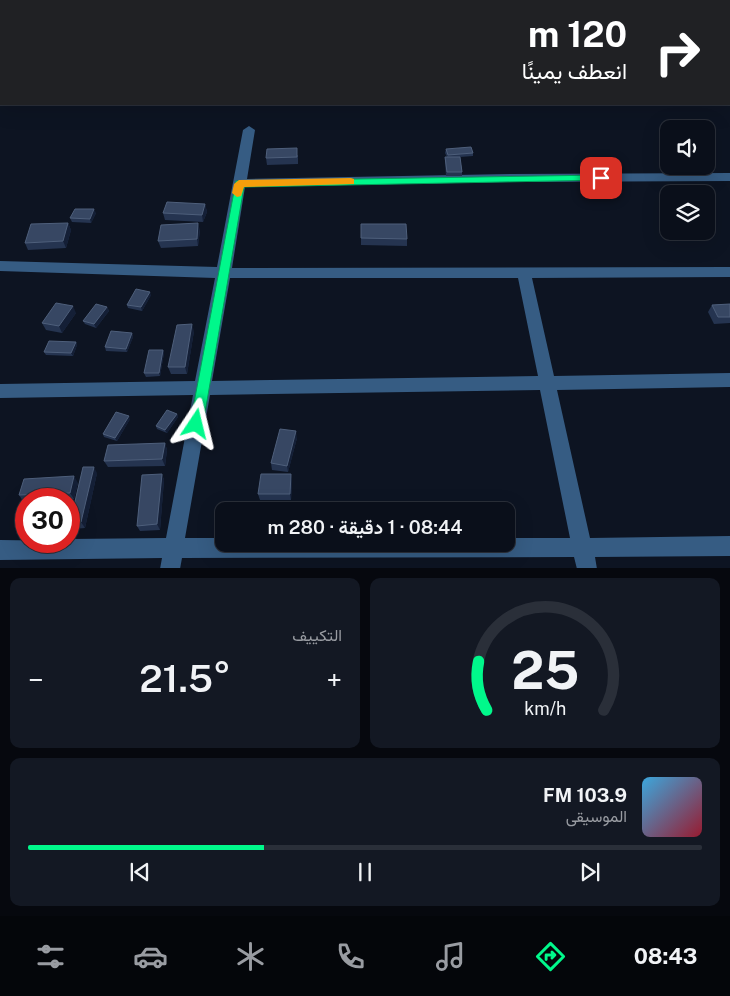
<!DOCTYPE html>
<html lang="ar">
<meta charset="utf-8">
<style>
:root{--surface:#0a0f1a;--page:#131823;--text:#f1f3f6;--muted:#999ca2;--line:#2a2f39;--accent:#00f88b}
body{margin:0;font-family:"Public Sans",Vazirmatn,sans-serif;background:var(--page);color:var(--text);direction:rtl;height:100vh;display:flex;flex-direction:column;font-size:19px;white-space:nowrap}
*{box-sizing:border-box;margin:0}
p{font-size:16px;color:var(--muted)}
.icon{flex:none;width:28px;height:28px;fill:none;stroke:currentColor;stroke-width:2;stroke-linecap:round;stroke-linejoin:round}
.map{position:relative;height:568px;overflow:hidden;direction:ltr}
.drawer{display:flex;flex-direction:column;gap:10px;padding:10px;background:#06080e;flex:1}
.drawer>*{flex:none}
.top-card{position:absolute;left:0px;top:0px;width:730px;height:105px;box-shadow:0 5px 20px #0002,0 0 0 1px var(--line);direction:rtl;background:#202124;color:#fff;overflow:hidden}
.buttons{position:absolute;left:660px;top:120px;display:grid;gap:10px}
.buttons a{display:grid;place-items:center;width:55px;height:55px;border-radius:10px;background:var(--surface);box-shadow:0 5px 20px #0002,0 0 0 1px var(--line);font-size:25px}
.speed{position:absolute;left:15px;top:488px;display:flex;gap:10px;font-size:25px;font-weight:700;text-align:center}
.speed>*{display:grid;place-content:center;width:65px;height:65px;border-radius:50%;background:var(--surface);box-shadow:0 5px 20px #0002,0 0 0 1px var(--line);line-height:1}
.speed .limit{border:8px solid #d22;background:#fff;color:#111}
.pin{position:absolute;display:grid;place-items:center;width:42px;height:42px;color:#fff;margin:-21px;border-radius:10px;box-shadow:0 2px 8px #0006}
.me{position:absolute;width:55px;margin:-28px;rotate:10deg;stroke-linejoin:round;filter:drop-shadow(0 0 4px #0008)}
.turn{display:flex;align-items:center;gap:18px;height:105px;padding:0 20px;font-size:22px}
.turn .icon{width:65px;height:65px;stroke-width:2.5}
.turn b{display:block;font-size:35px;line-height:42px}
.big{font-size:38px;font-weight:600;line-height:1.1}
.drawer .tile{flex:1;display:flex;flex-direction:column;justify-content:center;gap:8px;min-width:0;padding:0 18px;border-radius:10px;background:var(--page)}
.drawer .dial{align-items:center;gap:0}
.dial svg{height:130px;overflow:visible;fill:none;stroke:var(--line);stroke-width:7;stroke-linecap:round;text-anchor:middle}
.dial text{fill:var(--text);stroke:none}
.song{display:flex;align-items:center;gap:15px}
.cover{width:60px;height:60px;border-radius:8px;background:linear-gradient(135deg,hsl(200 70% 55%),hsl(350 70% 35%))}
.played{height:5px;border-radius:2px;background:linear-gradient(90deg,var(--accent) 35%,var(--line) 35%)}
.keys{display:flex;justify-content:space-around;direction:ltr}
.heat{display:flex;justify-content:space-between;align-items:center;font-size:28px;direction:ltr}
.drawer .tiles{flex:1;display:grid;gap:10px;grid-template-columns:1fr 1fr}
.tile:last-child{grid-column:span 2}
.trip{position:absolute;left:215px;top:502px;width:300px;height:50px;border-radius:10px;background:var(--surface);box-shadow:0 5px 20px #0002,0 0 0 1px var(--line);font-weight:600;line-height:50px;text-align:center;direction:rtl}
.tab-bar{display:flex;height:80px;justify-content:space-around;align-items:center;background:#04060a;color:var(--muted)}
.tab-bar .icon{width:35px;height:35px}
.tab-bar .current{color:var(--accent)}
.tab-bar b{font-size:22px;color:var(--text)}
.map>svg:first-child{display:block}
</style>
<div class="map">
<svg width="730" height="569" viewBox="0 0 730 569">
<rect width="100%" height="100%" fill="#0d1422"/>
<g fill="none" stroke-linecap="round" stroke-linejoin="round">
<path fill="#365c83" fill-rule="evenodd" d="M 249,126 L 255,130 L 247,179 L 510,174 L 730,173 L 730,181 L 510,182 L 245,187 L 232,268 L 730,267 L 730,277 L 532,278 L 554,376 L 730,373 L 730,387 L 557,390 L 590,538 L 730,536 L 730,556 L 595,557 L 597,569 L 577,569 L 574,557 L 182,558 L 180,569 L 160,569 L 162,558 L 0,560 L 0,540 L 69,541 L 69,539 L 166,538 L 193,395 L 0,398 L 0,384 L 195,381 L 215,278 L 0,271 L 0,261 L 217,267 L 243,130 ZM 230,278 L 518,278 L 538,376 L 212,381 ZM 540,390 L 570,538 L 506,538 L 506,544 L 224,544 L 224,538 L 185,538 L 210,395 Z"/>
</g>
<g fill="#253450">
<rect x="246" y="0" width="93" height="1"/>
<polygon points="725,0 730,0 730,11 729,10 729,1 725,1"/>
<polygon points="446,149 473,153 473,156 460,157 462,172 462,176 446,176 445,161 445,157 447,157 445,153"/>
<polygon points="298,155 298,164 267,165 266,158"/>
<polygon points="205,204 207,212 203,222 165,220 163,213"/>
<polygon points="96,213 91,223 72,222 70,218"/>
<polygon points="68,223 71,230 66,248 28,250 25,243"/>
<polygon points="361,224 407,239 407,246 361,245"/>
<polygon points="200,230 198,246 161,248 158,241"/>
<polygon points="151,295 142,311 128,308 127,305"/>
<polygon points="730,304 730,323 714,324 708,312 712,305"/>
<polygon points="107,307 109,311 96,328 85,324 83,321"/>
<polygon points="76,313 62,333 46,330 42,323"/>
<polygon points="194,331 187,374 171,374 168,367"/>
<polygon points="132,333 133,337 127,352 106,351 105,347"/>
<polygon points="76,342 77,345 73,356 46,355 44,352"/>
<polygon points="163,350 164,353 160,376 146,377 144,373"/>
<polygon points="177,414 178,417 167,433 157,429 156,426"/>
<polygon points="130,419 117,441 104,437 103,434"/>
<polygon points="297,438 288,472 272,470 271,463"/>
<polygon points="165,443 167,450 165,466 108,467 104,461"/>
<polygon points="97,473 85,528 74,529 70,523"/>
<polygon points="162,474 164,480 160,530 140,531 137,526"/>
<polygon points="292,481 291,500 260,500 258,494"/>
<polygon points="78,483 74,499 26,499 26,501 23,501 19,495"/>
</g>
<g fill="#141f36">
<polygon points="205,204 207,212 203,222 202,215"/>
<polygon points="94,209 96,213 91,223 90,219"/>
<polygon points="68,223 71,230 66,248 63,241"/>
<polygon points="198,223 200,230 198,246 197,239"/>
<polygon points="150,292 151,295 142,311 141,307"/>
<polygon points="73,306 76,313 62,333 59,326"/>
<polygon points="107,307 109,311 96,328 94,324"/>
<polygon points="192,324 194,331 187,374 185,367"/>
<polygon points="132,333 133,337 127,352 126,349"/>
<polygon points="76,342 77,345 73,356 71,353"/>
<polygon points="163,350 164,353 160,376 159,373"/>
<polygon points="177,414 178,417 167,433 165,430"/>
<polygon points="129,416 130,419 117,441 115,438"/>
<polygon points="296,431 297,438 288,472 287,466"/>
<polygon points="165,443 167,450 165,466 162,459"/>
<polygon points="94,467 97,473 85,528 81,522"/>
<polygon points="162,474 164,480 160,530 157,524"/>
<polygon points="291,474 292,481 291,500 290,494"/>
<polygon points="74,476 78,483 74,499 70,493"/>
</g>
<g fill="#374763" stroke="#4e5f7b">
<polygon points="246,0 294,0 246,1"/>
<polygon points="471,147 473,153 448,155 446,149"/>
<polygon points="297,148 297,157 266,158 267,149"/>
<polygon points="445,157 460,157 462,172 447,172"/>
<polygon points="167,202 205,204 202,215 163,213"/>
<polygon points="75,209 94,209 90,219 70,218"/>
<polygon points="68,223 63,241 25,243 31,224"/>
<polygon points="198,223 197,239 158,241 161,225"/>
<polygon points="361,224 406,224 407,239 361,238"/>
<polygon points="136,289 150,292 141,307 127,305"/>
<polygon points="56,303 73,306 59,326 42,323"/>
<polygon points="96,304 107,307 94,324 83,321"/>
<polygon points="730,304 730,317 718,317 712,305"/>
<polygon points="192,324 185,367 168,367 177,325"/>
<polygon points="111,331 132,333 126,349 105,347"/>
<polygon points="49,341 76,342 71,353 44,352"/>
<polygon points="149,350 163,350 159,373 144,373"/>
<polygon points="167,410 177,414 165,430 156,426"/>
<polygon points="116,412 129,416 115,438 103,434"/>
<polygon points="280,429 296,431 287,466 271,463"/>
<polygon points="165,443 162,459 104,461 108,445"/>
<polygon points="83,467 94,467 81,522 70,523"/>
<polygon points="162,474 157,524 137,526 142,475"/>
<polygon points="261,474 291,474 290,494 258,494"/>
<polygon points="74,476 70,493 19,495 24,479"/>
<rect x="264" y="506" width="31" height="5"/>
</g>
<polygon fill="#00f88b" stroke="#00a15a" points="601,175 606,178 605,180 244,187 203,424 201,428 196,430 192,428 190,424 236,181"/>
<polygon fill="#f59e0b" points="351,178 354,179 354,184 244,187 241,196 237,197 232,193 234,184 239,180"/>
</svg>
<div class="buttons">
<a><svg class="icon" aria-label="sound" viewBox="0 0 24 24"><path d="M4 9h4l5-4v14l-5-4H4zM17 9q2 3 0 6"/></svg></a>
<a><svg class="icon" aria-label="layers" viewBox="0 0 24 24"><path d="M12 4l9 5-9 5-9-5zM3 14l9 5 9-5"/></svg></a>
</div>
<div class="speed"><div class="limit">30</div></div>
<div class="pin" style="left:601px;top:178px;background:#d93025"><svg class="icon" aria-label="arrive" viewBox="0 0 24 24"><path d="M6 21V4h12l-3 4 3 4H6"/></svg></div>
<svg class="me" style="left:196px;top:424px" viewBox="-20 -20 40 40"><path d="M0-17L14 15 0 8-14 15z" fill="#00f88b" stroke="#fff" stroke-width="4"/></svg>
<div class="trip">08:44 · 1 دقيقة · 280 m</div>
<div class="top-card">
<div class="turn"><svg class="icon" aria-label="right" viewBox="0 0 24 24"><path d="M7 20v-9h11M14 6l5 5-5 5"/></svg><div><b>120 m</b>انعطف يمينًا</div></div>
</div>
</div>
<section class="drawer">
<div class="tiles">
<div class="tile dial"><svg viewBox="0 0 100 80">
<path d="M14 69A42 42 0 1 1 86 69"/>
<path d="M14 69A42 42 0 0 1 9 39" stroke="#00f88b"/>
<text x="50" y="56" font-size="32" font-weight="700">25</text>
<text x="50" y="72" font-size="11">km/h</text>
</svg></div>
<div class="tile"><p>التكييف</p>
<div class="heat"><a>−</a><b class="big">21.5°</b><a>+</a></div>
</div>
<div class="tile">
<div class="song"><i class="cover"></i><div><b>103.9 FM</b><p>الموسيقى</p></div></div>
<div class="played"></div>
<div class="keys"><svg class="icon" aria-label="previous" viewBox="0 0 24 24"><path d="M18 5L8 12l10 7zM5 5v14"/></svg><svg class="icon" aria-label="pause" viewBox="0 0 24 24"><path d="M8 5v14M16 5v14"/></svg><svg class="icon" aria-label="next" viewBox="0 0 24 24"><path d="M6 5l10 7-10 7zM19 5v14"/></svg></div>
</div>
</div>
</section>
<nav class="tab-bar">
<b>08:43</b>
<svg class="icon current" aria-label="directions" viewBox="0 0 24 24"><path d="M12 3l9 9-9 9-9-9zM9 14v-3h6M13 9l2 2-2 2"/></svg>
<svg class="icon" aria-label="music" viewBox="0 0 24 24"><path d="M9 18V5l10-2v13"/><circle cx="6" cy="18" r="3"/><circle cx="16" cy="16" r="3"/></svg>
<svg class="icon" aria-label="phone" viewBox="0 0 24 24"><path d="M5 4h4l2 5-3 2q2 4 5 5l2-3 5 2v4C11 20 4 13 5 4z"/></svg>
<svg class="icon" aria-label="climate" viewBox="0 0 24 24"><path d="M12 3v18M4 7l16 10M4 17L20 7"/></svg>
<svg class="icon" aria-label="car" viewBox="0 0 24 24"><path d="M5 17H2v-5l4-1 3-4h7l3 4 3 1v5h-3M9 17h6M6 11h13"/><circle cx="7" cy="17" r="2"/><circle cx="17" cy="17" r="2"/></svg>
<svg class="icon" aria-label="filters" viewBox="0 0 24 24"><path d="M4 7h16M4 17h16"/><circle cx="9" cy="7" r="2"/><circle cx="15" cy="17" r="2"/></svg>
</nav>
